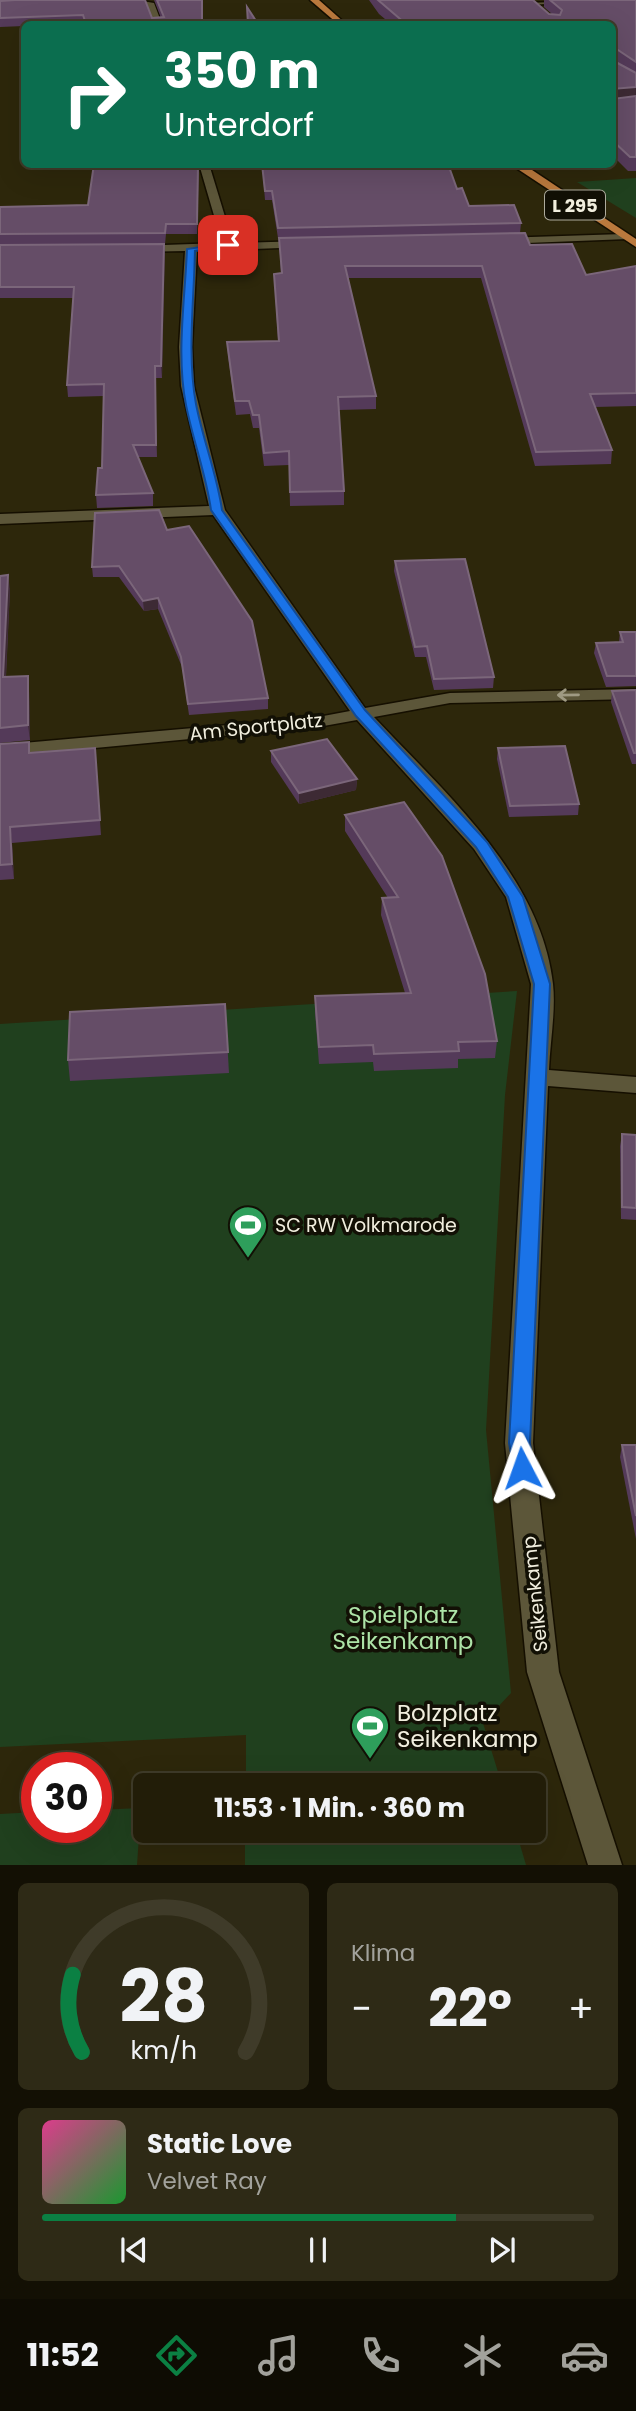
<!DOCTYPE html>
<html lang="de">
<meta charset="utf-8">
<style>
:root{--surface:#221d08;--page:#2e2a16;--text:#f1f3f6;--muted:#a2a29c;--line:#3f3b29;--accent:#0b8043}
body{margin:0;font-family:Poppins,sans-serif;background:var(--page);color:var(--text);height:100vh;display:flex;flex-direction:column;font-size:26px;white-space:nowrap}
*{box-sizing:border-box;margin:0}
p{font-size:23px;color:var(--muted)}
.icon{flex:none;width:38px;height:38px;fill:none;stroke:currentColor;stroke-width:2;stroke-linecap:round;stroke-linejoin:round}
.map{position:relative;height:1865px;overflow:hidden}
.panel{display:flex;flex-direction:column;gap:18px;padding:18px;background:#131004;flex:1}
.panel>*{flex:none}
.hud{position:absolute;left:21px;top:21px;width:595px;height:147px;border-radius:10px;box-shadow:0 7px 28px #0002,0 0 0 2px var(--line);background:#0b6e4f;color:#fff;overflow:hidden}
.speed{position:absolute;left:21px;top:1752px;display:flex;gap:14px;font-size:35px;font-weight:700;text-align:center}
.speed>*{display:grid;place-content:center;width:91px;height:91px;border-radius:50%;background:var(--surface);box-shadow:0 7px 28px #0002,0 0 0 2px var(--line);line-height:1}
.speed .limit{border:10px solid #d22;background:#fff;color:#111}
.pin{position:absolute;display:grid;place-items:center;width:60px;height:60px;color:#fff;margin:-30px;border-radius:14px;box-shadow:0 4px 10px #0006}
.me{position:absolute;width:77px;margin:-38px;rotate:356deg;stroke-linejoin:round;filter:drop-shadow(0 0 5px #0008)}
.turn{display:flex;align-items:center;gap:24px;height:147px;padding:0 28px;font-size:32px}
.turn .icon{width:91px;height:91px;stroke-width:2.5}
.turn b{display:block;font-size:49px;line-height:60px}
.big{font-size:52px;font-weight:700;line-height:1.1}
.panel .card{flex:1;display:flex;flex-direction:column;justify-content:center;gap:10px;min-width:0;padding:0 24px;border-radius:10px;background:var(--page)}
.panel .dial{align-items:center;gap:0}
.dial svg{height:182px;overflow:visible;fill:none;stroke:var(--line);stroke-width:7;stroke-linecap:round;text-anchor:middle}
.dial text{fill:var(--text);stroke:none}
.song{display:flex;align-items:center;gap:21px}
.cover{width:84px;height:84px;border-radius:10px;background:linear-gradient(135deg,hsl(330 70% 55%),hsl(130 70% 35%))}
.played{height:7px;border-radius:4px;background:linear-gradient(90deg,var(--accent) 75%,var(--line) 75%)}
.keys{display:flex;justify-content:space-around;direction:ltr}
.heat{display:flex;justify-content:space-between;align-items:center;font-size:38px;direction:ltr}
.panel .tiles{flex:1;display:grid;gap:18px;grid-template-columns:1fr 1fr}
.card:last-child{grid-column:span 2}
.trip{position:absolute;left:133px;top:1773px;width:413px;height:70px;border-radius:10px;background:var(--surface);box-shadow:0 7px 28px #0002,0 0 0 2px var(--line);font-weight:700;line-height:70px;text-align:center}
.tab-bar{display:flex;height:112px;justify-content:space-around;align-items:center;background:#0e0c03;color:var(--muted)}
.tab-bar .icon{width:49px;height:49px}
.tab-bar .on{color:var(--accent)}
.tab-bar b{font-size:32px;color:var(--text)}
.map>svg:first-child{display:block}
</style>
<div class="map">
<svg width="636" height="1865" viewBox="0 0 636 1865">
<rect width="100%" height="100%" fill="#2d270b"/>
<g fill="#20401e">
<polygon points="636,178 636,218 577,182"/>
<polygon points="517,991 505,1095 486,1430 511,1693 483,1723 502,1785 246,1785 246,1735 0,1747 0,1024"/>
<polygon points="141,1808 137,1865 0,1865 0,1814 37,1812 37,1827 96,1827 96,1810"/>
<polygon points="245,1831 516,1831 526,1865 245,1865"/>
</g>
<g fill="none" stroke-linecap="round" stroke-linejoin="round">
<g stroke="#150f00" stroke-width="3">
<g id="minor">
<polygon points="136,0 154,3 162,24 154,24 147,6"/>
<polygon points="616,0 529,5 525,3"/>
<path d="M 199,164 L 209,164 L 233,243 L 306,241 L 312,244 L 306,247 L 197,251 L 192,347 L 194,386 L 225,510 L 365,708 L 450,693 L 636,689 L 636,699 L 450,703 L 374,717 C 444,792 541,876 553,984 C 556,1011 550,1042 549,1070 L 636,1077 L 636,1093 L 548,1086 L 533,1443 L 559,1672 L 622,1865 L 588,1865 L 527,1672 L 505,1443 L 531,984 L 506,897 L 474,849 L 357,720 L 318,727 L 0,757 L 0,745 L 318,717 L 350,711 L 213,515 L 0,524 L 0,514 L 209,506 L 181,386 L 179,347 L 185,251 L 135,252 L 129,249 L 135,246 L 222,243 Z"/>
<polygon points="624,234 630,237 628,239 499,244 493,241 499,238"/>
</g>
</g>
<g stroke="#150f00" stroke-width="3">
<g id="major">
<polygon points="310,0 319,0 346,24 338,24"/>
<polygon points="510,164 523,164 636,239 636,247"/>
</g>
</g>
<use href="#minor" fill="#5c5639" fill-rule="evenodd"/>
<use href="#major" fill="#ba793d" fill-rule="evenodd"/>
</g>
<g fill="#543a59">
<polygon points="152,0 203,0 202,24 84,24 84,23 24,24 24,26 0,27 0,1 152,18 161,18 154,0"/>
<polygon points="369,0 533,0 549,14 552,14 544,7 544,0 636,0 636,171 628,171 612,155 612,24 391,24 379,14"/>
<polygon points="199,164 197,234 166,234 165,244 0,244 0,207 88,205"/>
<polygon points="262,164 448,164 457,189 469,206 521,223 520,233 530,245 586,275 636,266 636,406 595,407 612,450 611,464 535,466 481,278 348,278 376,396 376,409 339,410 344,491 344,505 290,506 289,465 264,466 259,428 253,428 250,414 236,415 228,355 227,342 278,341 274,274 281,274 279,238 411,235 278,238 272,200 265,200"/>
<polygon points="164,244 162,378 155,378 157,457 138,457 153,493 153,506 97,508 96,495 102,468 104,396 68,397 67,385 73,298 0,298 0,245"/>
<polygon points="167,530 268,698 268,709 189,715 182,667 158,609 144,611 119,577 93,577 92,567"/>
<polygon points="395,561 494,677 493,688 434,690 426,657 415,657 394,571"/>
<polygon points="0,576 10,589 6,677 28,676 29,690 30,740 0,743"/>
<polygon points="620,632 636,632 636,686 606,687 594,653 596,643 619,642"/>
<polygon points="636,690 636,764 632,764 611,702 612,691"/>
<polygon points="29,742 30,752 95,748 101,835 12,843 14,879 0,880 0,744"/>
<polygon points="498,748 579,804 578,815 509,817 497,759"/>
<polygon points="271,751 357,779 356,790 299,804 271,762"/>
<polygon points="345,815 497,1041 495,1058 458,1059 458,1068 374,1071 373,1062 319,1064 315,1012 315,996 405,993 381,915 382,898 388,898 345,831"/>
<polygon points="225,1004 229,1073 70,1081 68,1060"/>
<polygon points="622,1134 636,1135 636,1220 621,1219 620,1146"/>
<polygon points="622,1445 636,1445 636,1539 620,1457"/>
</g>
<g fill="#3d2a34">
<polygon points="615,48 613,61 612,61 612,49"/>
<polygon points="636,87 636,100 612,102 612,89"/>
<polygon points="164,244 165,255 162,378 161,366"/>
<polygon points="8,575 10,589 5,692 3,677"/>
<polygon points="158,598 158,609 144,611 143,601"/>
<polygon points="28,676 29,690 30,740 28,725"/>
<polygon points="357,779 356,790 299,804 299,793"/>
<polygon points="10,827 12,843 14,879 12,864"/>
</g>
<g fill="#654d67" stroke="#7b667a" stroke-width="2">
<polygon points="15,0 145,0 152,18 164,17 157,0 202,0 202,24 86,24 83,15 0,18 0,1"/>
<polygon points="378,0 533,0 549,14 560,15 562,10 550,0 636,0 636,62 615,48 612,49 612,24 406,24"/>
<polygon points="247,7 258,24 248,24"/>
<polygon points="612,60 636,73 636,87 612,89"/>
<polygon points="612,95 613,99 636,96 636,157 630,157 612,140"/>
<polygon points="94,164 198,164 197,224 166,224 165,233 0,234 0,207 88,205"/>
<polygon points="262,164 448,164 457,189 462,188 469,206 514,205 521,223 278,228 272,191 265,191"/>
<polygon points="525,233 530,245 572,244 586,275 636,266 636,393 590,394 612,450 536,452 482,266 345,266 376,396 338,397 344,491 290,492 289,451 264,453 259,415 253,415 249,401 235,401 227,342 279,341 274,274 282,273 279,238"/>
<polygon points="164,244 161,366 155,366 156,445 133,445 153,493 96,495 98,468 102,468 104,384 67,385 74,287 0,287 0,245"/>
<polygon points="159,510 167,530 189,526 252,621 268,698 188,704 181,657 158,598 143,601 119,566 92,567 95,513"/>
<polygon points="465,559 494,677 434,679 427,646 415,647 395,561"/>
<polygon points="8,575 3,677 28,676 28,725 0,728 0,576"/>
<polygon points="620,632 636,632 636,676 607,676 596,643 623,642"/>
<polygon points="636,690 636,753 634,753 612,691"/>
<polygon points="327,739 357,779 299,793 271,751"/>
<polygon points="29,742 29,753 95,748 100,820 10,827 12,864 0,865 0,744"/>
<polygon points="565,746 579,804 510,806 498,748"/>
<polygon points="404,802 442,856 485,974 497,1041 458,1042 459,1051 374,1054 373,1045 319,1047 315,996 411,993 382,898 398,897 345,815"/>
<polygon points="225,1004 228,1052 68,1060 70,1012"/>
<polygon points="622,1134 636,1135 636,1208 622,1207"/>
<polygon points="622,1445 636,1445 636,1516"/>
</g>
<defs><path id="oneway-shaft" d="M-6 0H5M1.5-3L5.5 0L1.5 3" fill="none" stroke-width="1.6" stroke-linecap="round" stroke-linejoin="round" transform="scale(1.75)"/></defs>
<use stroke="#9f9a83" href="#oneway-shaft" transform="translate(568 695) rotate(179)"/>
<path fill="#1a73e8" stroke="#114b97" stroke-width="2" d="M 228,243 L 231,247 L 195,251 C 194,301 187,355 196,404 C 203,440 217,474 222,510 L 365,710 L 487,842 L 523,897 L 550,984 L 530,1443 L 533,1468 L 530,1475 L 522,1477 L 515,1475 L 509,1443 L 534,984 L 508,897 L 476,847 L 356,716 L 211,510 C 206,474 193,441 186,405 C 176,355 185,300 187,249 Z"/>
<defs>
<g id="stadium-pin" transform="scale(2.0125)"><path d="M0 17L-7.5 6A9.5 9.5 0 1 1 7.5 6Z" fill="#2e9e5b" stroke="#121005"/><path d="M0-5a6.5 5 0 1 0 0 10a6.5 5 0 1 0 0-10ZM-3.5-1.8h7v3.6h-7Z" fill="#fff"/></g>
</defs>
<g fill-rule="evenodd">
<use href="#stadium-pin" x="248" y="1225"/>
<use href="#stadium-pin" x="370" y="1726"/>
</g>
<g text-anchor="middle" dominant-baseline="central" stroke-width="7" stroke-linejoin="round" paint-order="stroke">
<rect fill="#121005" stroke="#aeab9d" stroke-width="2" x="545" y="190.5" width="60" height="29" rx="5"/>
<g font-size="18" font-weight="bold" fill="#f1eede">
<text x="575" y="205">L 295</text>
</g>
<g font-size="19" fill="#f1eede" stroke="#121005">
<text transform="translate(256 727) rotate(-6)">Am Sportplatz</text>
<text transform="translate(535 1594) rotate(-96)">Seikenkamp</text>
</g>
<g font-size="19" fill="#f1eede" stroke="#121005" text-anchor="start">
<text x="275" y="1225">SC RW Volkmarode</text>
</g>
<g font-size="23" fill="#ade3a7" stroke="#121005">
<text x="403" y="1615">Spielplatz<tspan x="403" dy="26">Seikenkamp</tspan></text>
</g>
<g font-size="23" fill="#f1eede" stroke="#121005" text-anchor="start">
<text x="397" y="1713">Bolzplatz<tspan x="397" dy="26">Seikenkamp</tspan></text>
</g>
</g>
</svg>
<div class="speed"><div class="limit">30</div></div>
<div class="pin" style="left:228px;top:245px;background:#d93025"><svg class="icon" aria-label="arrive" viewBox="0 0 24 24"><path d="M6 21V4h12l-3 4 3 4H6"/></svg></div>
<svg class="me" style="left:522px;top:1468px" viewBox="-20 -20 40 40"><path d="M0-17L14 15 0 8-14 15z" fill="#1a73e8" stroke="#fff" stroke-width="4"/></svg>
<div class="trip">11:53 · 1 Min. · 360 m</div>
<div class="hud">
<div class="turn"><svg class="icon" aria-label="right" viewBox="0 0 24 24"><path d="M7 20v-9h11M14 6l5 5-5 5"/></svg><div><b>350 m</b>Unterdorf</div></div>
</div>
</div>
<section class="panel">
<div class="tiles">
<div class="card dial"><svg viewBox="0 0 100 80">
<path d="M14 69A42 42 0 1 1 86 69"/>
<path d="M14 69A42 42 0 0 1 10 35" stroke="#0b8043"/>
<text x="50" y="56" font-size="32" font-weight="700">28</text>
<text x="50" y="72" font-size="11">km/h</text>
</svg></div>
<div class="card"><p>Klima</p>
<div class="heat"><a>−</a><b class="big">22°</b><a>+</a></div>
</div>
<div class="card">
<div class="song"><i class="cover"></i><div><b>Static Love</b><p>Velvet Ray</p></div></div>
<div class="played"></div>
<div class="keys"><svg class="icon" aria-label="previous" viewBox="0 0 24 24"><path d="M18 5L8 12l10 7zM5 5v14"/></svg><svg class="icon" aria-label="pause" viewBox="0 0 24 24"><path d="M8 5v14M16 5v14"/></svg><svg class="icon" aria-label="next" viewBox="0 0 24 24"><path d="M6 5l10 7-10 7zM19 5v14"/></svg></div>
</div>
</div>
</section>
<nav class="tab-bar">
<b>11:52</b>
<svg class="icon on" aria-label="directions" viewBox="0 0 24 24"><path d="M12 3l9 9-9 9-9-9zM9 14v-3h6M13 9l2 2-2 2"/></svg>
<svg class="icon" aria-label="music" viewBox="0 0 24 24"><path d="M9 18V5l10-2v13"/><circle cx="6" cy="18" r="3"/><circle cx="16" cy="16" r="3"/></svg>
<svg class="icon" aria-label="phone" viewBox="0 0 24 24"><path d="M5 4h4l2 5-3 2q2 4 5 5l2-3 5 2v4C11 20 4 13 5 4z"/></svg>
<svg class="icon" aria-label="climate" viewBox="0 0 24 24"><path d="M12 3v18M4 7l16 10M4 17L20 7"/></svg>
<svg class="icon" aria-label="car" viewBox="0 0 24 24"><path d="M5 17H2v-5l4-1 3-4h7l3 4 3 1v5h-3M9 17h6M6 11h13"/><circle cx="7" cy="17" r="2"/><circle cx="17" cy="17" r="2"/></svg>
</nav>
